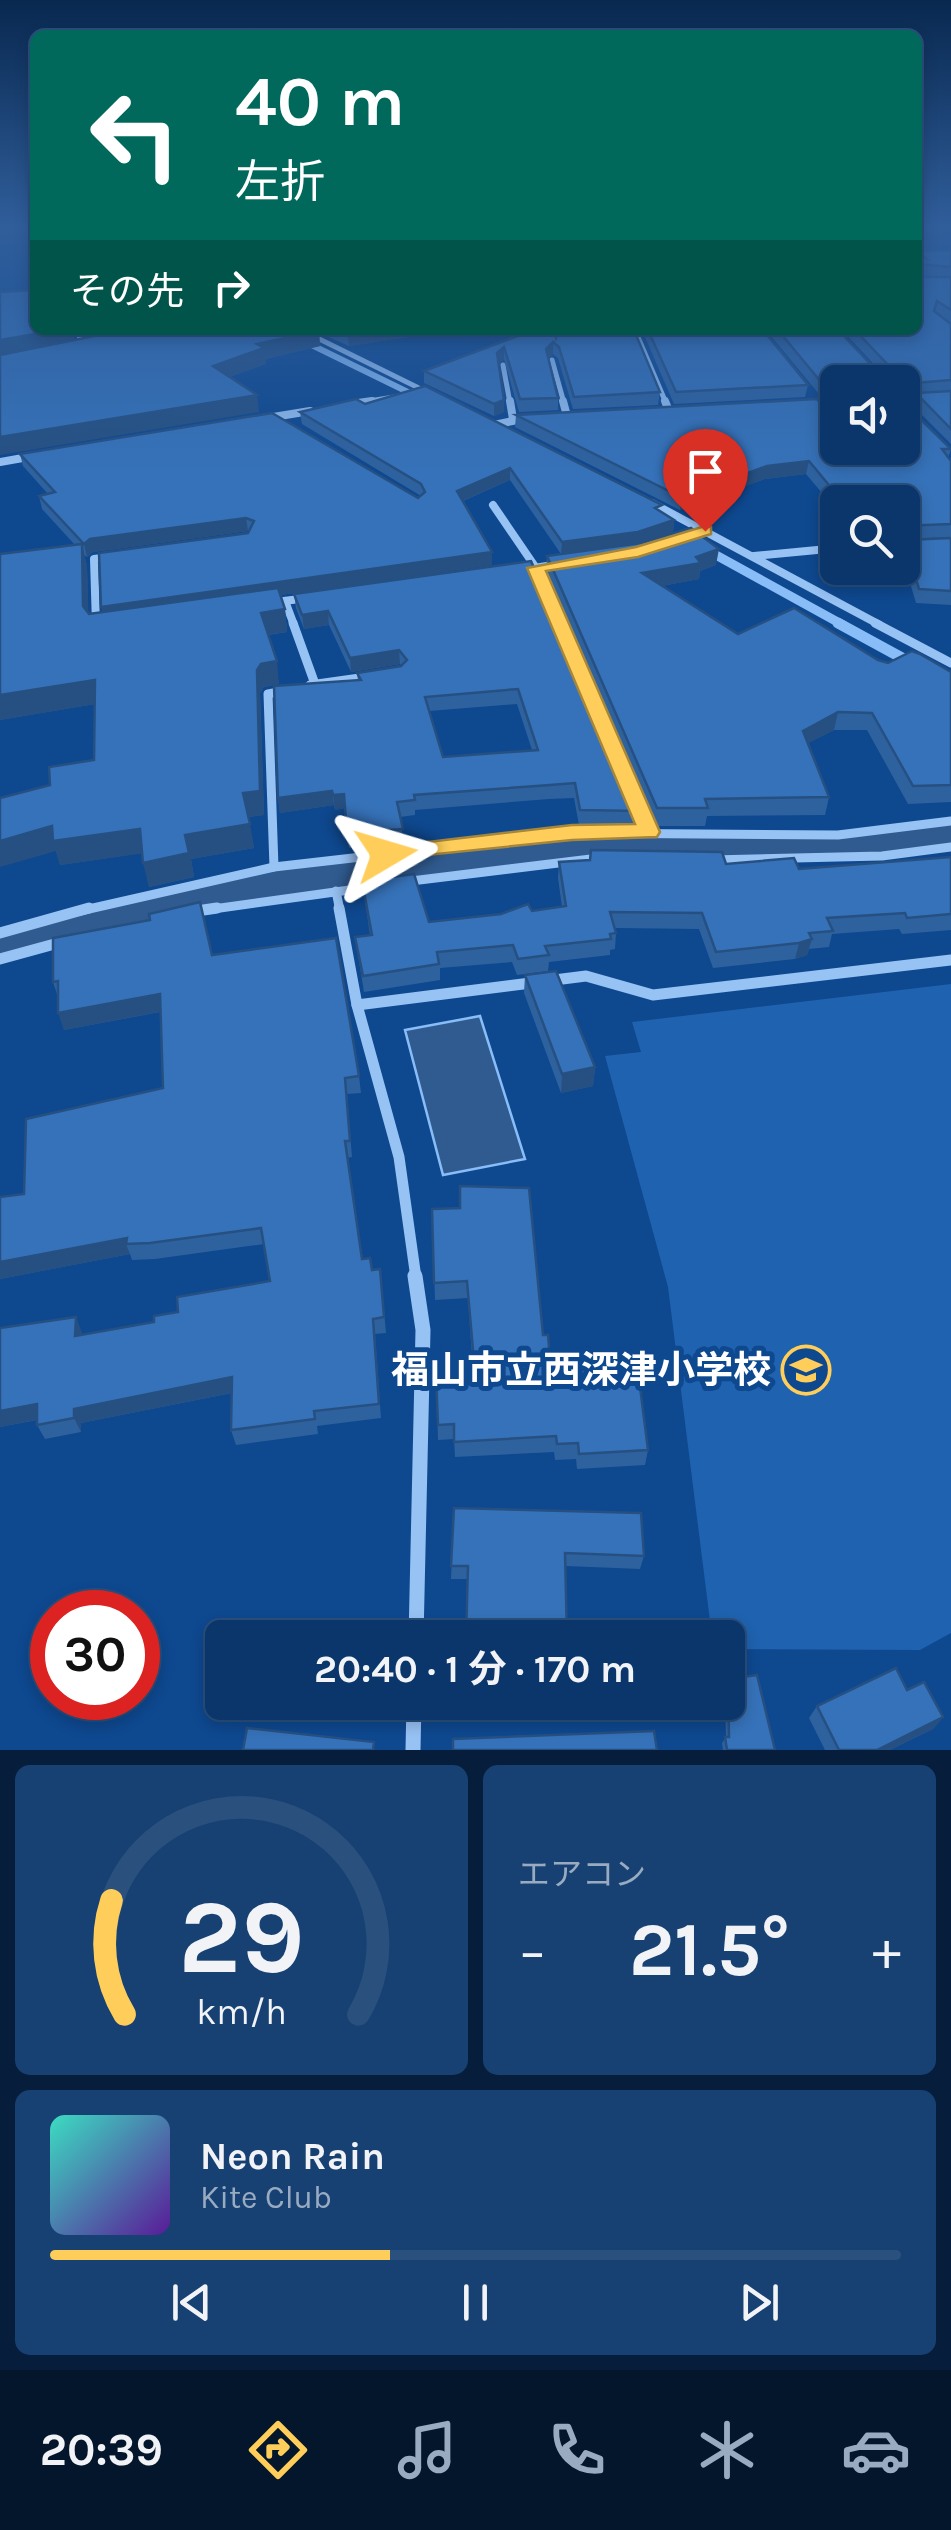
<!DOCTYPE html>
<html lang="ja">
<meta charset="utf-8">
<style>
:root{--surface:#0a366b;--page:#184173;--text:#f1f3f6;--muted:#99abc1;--line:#2a507e;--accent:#ffce5a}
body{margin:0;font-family:Karla,"Noto Sans JP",sans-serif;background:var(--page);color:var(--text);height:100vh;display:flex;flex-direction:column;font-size:38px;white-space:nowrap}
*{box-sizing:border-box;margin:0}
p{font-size:32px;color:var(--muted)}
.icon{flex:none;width:55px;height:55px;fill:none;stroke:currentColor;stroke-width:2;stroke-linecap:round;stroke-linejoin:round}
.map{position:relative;height:1750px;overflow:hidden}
.sheet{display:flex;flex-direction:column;gap:15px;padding:15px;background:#061e3b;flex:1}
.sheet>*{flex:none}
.top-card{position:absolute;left:30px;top:30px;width:892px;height:305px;border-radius:15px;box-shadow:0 5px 15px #0003,0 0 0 2px var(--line);background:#00695c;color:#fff;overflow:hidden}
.controls{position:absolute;left:820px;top:365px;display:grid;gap:20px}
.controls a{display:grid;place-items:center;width:100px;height:100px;border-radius:15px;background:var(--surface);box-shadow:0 5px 15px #0003,0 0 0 2px var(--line);font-size:50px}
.speed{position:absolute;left:30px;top:1590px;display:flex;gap:20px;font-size:50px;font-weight:700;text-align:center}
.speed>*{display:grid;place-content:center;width:130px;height:130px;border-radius:50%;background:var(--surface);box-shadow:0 5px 15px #0003,0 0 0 2px var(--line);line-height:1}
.speed .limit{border:15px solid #d22;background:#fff;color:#111}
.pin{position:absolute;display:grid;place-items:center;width:85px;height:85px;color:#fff;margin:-102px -42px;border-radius:50% 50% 50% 0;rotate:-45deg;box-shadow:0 0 10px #0007}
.pin .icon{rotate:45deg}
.me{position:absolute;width:110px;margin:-55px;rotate:83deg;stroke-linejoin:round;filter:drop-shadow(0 0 8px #0008)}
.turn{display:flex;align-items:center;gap:35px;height:210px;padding:0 40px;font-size:45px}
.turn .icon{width:130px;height:130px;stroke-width:2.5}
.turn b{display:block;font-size:70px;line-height:85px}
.then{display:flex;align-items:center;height:95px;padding:0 40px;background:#0003;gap:20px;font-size:38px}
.big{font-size:75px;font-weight:700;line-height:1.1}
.sheet .widget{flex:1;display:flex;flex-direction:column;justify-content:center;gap:15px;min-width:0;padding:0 35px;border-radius:15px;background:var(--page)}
.sheet .dial{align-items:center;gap:0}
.dial svg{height:260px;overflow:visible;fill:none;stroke:var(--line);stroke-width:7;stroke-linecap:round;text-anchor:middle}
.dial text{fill:var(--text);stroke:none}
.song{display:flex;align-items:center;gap:30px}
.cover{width:120px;height:120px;border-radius:15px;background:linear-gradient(135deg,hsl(170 70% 55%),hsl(270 70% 35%))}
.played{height:10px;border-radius:5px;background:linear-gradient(90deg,var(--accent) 40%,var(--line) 40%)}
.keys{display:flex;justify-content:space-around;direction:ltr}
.heat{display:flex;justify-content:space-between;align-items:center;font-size:55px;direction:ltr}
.sheet .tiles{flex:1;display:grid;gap:15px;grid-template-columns:1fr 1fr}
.widget:last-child{grid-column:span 2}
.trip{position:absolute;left:205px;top:1620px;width:540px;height:100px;border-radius:15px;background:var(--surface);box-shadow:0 5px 15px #0003,0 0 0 2px var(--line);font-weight:700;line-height:100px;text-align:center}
.tabs{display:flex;height:160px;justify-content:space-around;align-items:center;background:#04162b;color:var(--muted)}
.tabs .icon{width:70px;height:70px}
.tabs .current{color:var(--accent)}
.tabs b{font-size:45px;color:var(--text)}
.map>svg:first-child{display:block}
</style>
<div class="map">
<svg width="951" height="1750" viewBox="0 0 951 1750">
<rect width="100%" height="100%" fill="#0e488f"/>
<polygon fill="#1f62af" points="951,984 951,1633 920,1650 728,1649 728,1638 712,1637 668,1287 605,1056 641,1052 632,1022"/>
<polygon fill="#305b90" stroke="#88bdf8" stroke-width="2.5" points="480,1016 525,1159 443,1175 405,1030"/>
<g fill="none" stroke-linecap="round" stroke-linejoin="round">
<polyline stroke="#88bdf8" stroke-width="6" points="281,330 418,397"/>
<polyline stroke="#88bdf8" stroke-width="9" points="705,549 843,625"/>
<polyline stroke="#88bdf8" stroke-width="11" points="838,623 915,665"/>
<polygon fill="#305b90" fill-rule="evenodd" points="951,821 951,849 894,858 786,862 598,858 282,898 131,927 0,964 0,930 131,895 282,868 598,830 786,834 894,830"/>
<g stroke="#97c2f4" stroke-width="5">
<polyline points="78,330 82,349"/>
<polyline points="301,330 431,394"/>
<polyline points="635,330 666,403"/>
<polyline points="552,360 564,403"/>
<polyline points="503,365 510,403"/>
<polyline points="902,400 951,397"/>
<polyline points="357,403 394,397"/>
</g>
<g stroke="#97c2f4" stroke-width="8">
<polyline points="510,401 513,419"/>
<polyline points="563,401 567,416"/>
<polyline points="665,401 669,411"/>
<polyline points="351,404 372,401"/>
<polyline points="808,404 838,403"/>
<polyline points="267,418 310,411"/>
<polyline points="494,425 527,418"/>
<polyline points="0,462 34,456"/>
<polyline points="652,503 880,625"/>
<polyline points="493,505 536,568 560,625"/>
<polyline points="754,556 838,548"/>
<polyline points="522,570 559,564"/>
<polyline points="285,601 294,625"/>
<polyline points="269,603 307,598"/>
<polyline points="96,625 94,559 109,557"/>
</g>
<g stroke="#97c2f4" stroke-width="9">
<polyline points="96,623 96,627"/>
<polyline points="293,623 315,684"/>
<polyline points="559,623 649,832"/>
<polyline points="875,623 951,663"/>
<polyline points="310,685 367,677"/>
<polyline points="711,860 882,856 951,847"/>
<polyline points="274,867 268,694 284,691"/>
<polyline points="403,882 599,858"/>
<polyline points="336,891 340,911"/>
<polyline points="80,911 274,867 572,833 838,835 951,821"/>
<polyline points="199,911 371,887"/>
</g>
<g stroke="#97c2f4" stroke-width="11">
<polyline points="339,908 357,1005 399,1157 416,1278"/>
<polyline points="190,912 217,908"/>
<polyline points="0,933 89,908"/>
<polyline points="0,959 62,942"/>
<polyline points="357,1005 586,976 653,995 951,960"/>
</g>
<g stroke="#97c2f4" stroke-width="15">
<polyline points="415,1276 423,1330 416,1638"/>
<polyline points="413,1750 414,1702"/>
</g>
</g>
<g fill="#2e629f" fill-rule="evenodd">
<polygon points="951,250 951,323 941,316 951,324 951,444 913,406 916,395 902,396 902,382 838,382 838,397 819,394 766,330 838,330 880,374 884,375 842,330 918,330 918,251"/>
<polygon points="35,330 72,330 74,340 86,338 84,330 454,330 349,346 319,333 320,346 266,359 266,364 229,377 259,412"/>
<polygon points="534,330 556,338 660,392 658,405 573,409 558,358 553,354 548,358 558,398 558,410 519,412 504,359 499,364 504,412 494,416 424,383 424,371"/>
<polygon points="642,330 763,330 808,385 805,397 674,404"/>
<polygon points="838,398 838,416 834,411 836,399"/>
<path d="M 365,404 L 662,512 L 674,520 L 673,533 L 716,565 L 700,571 L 699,579 L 662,586 L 738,634 L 888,663 L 951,672 L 951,802 L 908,804 L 867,730 L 834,730 L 808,743 L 829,797 L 825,815 L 707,816 L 705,826 L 655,826 L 546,573 L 547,556 L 561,554 L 510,480 L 463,501 L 492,565 L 280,595 L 285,609 L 287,632 L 268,635 L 279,684 L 264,687 L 260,693 L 264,815 L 248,817 L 254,848 L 191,859 L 194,877 L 149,887 L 142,853 L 60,865 L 56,851 L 50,785 L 94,760 L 95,704 L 0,720 L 0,554 L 75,545 L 42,509 L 39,496 L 48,494 L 23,466 L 20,454 L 418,498 L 421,496 L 302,424 L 300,412 ZM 248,531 L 248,533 L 103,612 L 88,613 L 87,566 L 84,555 L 87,557 L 93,552 Z"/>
<polygon points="516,415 835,421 838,448 867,453 860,448 951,449 948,458 951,461 951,537 904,539 951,538 951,605 916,603 908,576 891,576 884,568 902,568 902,502 838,502 838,512 806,474 765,479 680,510 515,427"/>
<path d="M 531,561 L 639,811 L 637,825 L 579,825 L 574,798 L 549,799 L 415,810 L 415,815 L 400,817 L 404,844 L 349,848 L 345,808 L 335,810 L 334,805 L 280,813 L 278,798 L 358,681 L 357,673 L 401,665 L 400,664 L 351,672 L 329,625 L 304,629 L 296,608 L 294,594 ZM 517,704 L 532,750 L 443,757 L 429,711 Z"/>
<polygon points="951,857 951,930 902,934 899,929 832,934 829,947 809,949 807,955 795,959 713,968 699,929 615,928 616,933 615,949 610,950 610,955 549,962 548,971 517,975 512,962 440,968 440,980 364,992 355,937 370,935 362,881 429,922 562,907 558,878 559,862 726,864 799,869"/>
<polygon points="212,955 359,1076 361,1093 347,1094 352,1157 347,1158 362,1259 372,1270 380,1269 386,1333 375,1334 381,1418 317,1426 318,1434 236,1445 231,1430 232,1393 81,1423 81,1432 45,1439 37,1425 37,1420 0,1427 0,1328 76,1317 82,1335 154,1322 270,1281 264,1244 155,1259 132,1260 130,1254 0,1279 0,1197 24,1194 163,1088 160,1012 64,1030 58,997 53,982"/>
<polygon points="525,975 595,1067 593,1086 561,1093 524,993"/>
<polygon points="432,1209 543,1335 550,1359 648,1450 645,1465 577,1469 576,1459 555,1460 554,1452 455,1457 454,1439 438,1440 436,1375 473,1373 468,1298 435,1300"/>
<polygon points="454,1508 644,1556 640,1569 566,1566 467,1579 451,1579"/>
<polygon points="728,1679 775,1750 723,1750 722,1743 726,1737 725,1702 728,1702"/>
<polygon points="907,1690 943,1717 933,1729 890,1750 825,1750 809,1718 817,1706"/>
</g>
<g fill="#265082">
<polygon points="59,330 72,330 74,344 0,356 0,340"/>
<polygon points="84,330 154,330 87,341"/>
<polygon points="352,330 454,330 349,346 347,331"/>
<polygon points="319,331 320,346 266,359 266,364 215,382 213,366 257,344"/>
<polygon points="553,342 553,354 546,361 546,349"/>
<polygon points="504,347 504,359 497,365 497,353"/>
<polygon points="257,395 259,412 0,455 0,437"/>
<polygon points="504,400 504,412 494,416 494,404"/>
<polygon points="809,461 806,474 765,479 680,510 681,497 767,466"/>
<polygon points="510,468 510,480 457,503 457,491"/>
<polygon points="246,518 248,531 93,552 87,557 84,544 90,539"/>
<polygon points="674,520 673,533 636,545 561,555 562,542"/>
<polygon points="82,544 87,566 89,629 83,606"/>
<polygon points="719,549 716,565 700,571 699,579 640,590 642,573"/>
<polygon points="492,552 492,565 104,620 101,607"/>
<polygon points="285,609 287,632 264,635 261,613"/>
<polygon points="328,611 329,625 304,629 302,615"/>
<polygon points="399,650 400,664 351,672 350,658"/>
<polygon points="277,661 279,684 264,687 260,693 264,815 247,817 243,793 257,670 261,664"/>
<polygon points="95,680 101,703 0,720 0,695"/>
<polygon points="838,712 834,730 799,748 803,731"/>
<polygon points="332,791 334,805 280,813 278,798"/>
<polygon points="344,794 345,808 335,810 333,795"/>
<polygon points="250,824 254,848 191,859 194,877 149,887 143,863 185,835"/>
<polygon points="52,826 140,829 145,853 60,865 56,851 0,867 0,841"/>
<polygon points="812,939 807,955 795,959 799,943"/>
<polygon points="160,994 164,1011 64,1030 58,1013"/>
<polygon points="595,1067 593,1086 561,1093 562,1074"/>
<polygon points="127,1238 126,1244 130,1254 0,1279 0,1262"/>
<polygon points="76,1317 82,1333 82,1351 75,1336"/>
<polygon points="232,1377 236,1392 81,1423 81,1432 74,1418 74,1409"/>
<polygon points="37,1404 45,1418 0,1427 0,1411"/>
<polygon points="943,1717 933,1729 890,1750 877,1750"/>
</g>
<g fill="#3672b9" stroke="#265082" stroke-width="2.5" fill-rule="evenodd">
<polygon points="951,250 951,267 920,264 918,277 951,277 951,310 937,301 934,311 951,324 951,380 902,384 902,382 838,382 838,385 821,382 778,330 838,330 880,374 888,375 889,366 855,330 918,330 918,258 927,259 918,251"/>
<polygon points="35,290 35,330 59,330 0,340 0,292"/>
<polygon points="124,330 317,330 319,331 257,344 264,348 213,366 257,395 0,437 0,355"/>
<polygon points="534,330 554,330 556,338 559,330 634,330 660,392 574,397 559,347 553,342 546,349 558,398 520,399 504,347 497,353 504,400 494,404 424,371"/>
<polygon points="648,330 763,330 808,385 676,392"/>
<polygon points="425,386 662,505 655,508 674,520 638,532 562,542 510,468 457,491 492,552 101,607 99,553 248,533 254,521 246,518 90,539 84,544 39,496 55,492 20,454 272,413 418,498 425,492 421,484 300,412 356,399 365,404"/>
<polygon points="951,391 951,429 916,393"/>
<polygon points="817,399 835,421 838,421 838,448 857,448 862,453 871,453 872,448 902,448 902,401 951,449 942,449 951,461 951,524 902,526 902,502 843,502 809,461 767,466 681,497 516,415"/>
<polygon points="691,528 719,549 696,557 701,563 642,573 738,634 794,608 878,660 888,663 912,651 920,654 951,672 951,785 913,786 872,713 838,712 803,731 829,797 705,799 708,808 657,808 547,556 641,543"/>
<polygon points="902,538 906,540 951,538 951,591 919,589 911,562 902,563"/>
<polygon points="82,544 83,606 89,614 278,588 285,609 261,613 277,661 261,664 257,670 260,791 243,793 250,824 185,835 189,853 143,863 140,829 53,841 52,826 0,841 0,798 50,785 49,767 94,760 95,680 0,695 0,554"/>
<path d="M 531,561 L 639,811 L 580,810 L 575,783 L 550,785 L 414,795 L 415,800 L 397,802 L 403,829 L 347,833 L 344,794 L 333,795 L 332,791 L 278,798 L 274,686 L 361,680 L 357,673 L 401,666 L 407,660 L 399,650 L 350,658 L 328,611 L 302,615 L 294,594 ZM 518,689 L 538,750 L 443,757 L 425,697 Z"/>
<polygon points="591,850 722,852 726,864 794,858 799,869 951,857 951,914 907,918 905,913 827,918 833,931 809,933 812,939 799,943 716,952 702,913 610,912 616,933 610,934 611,939 545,946 549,955 518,959 513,945 437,952 439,964 363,976 355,937 372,935 362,881 414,874 429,922 501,914 528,904 532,911 566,906 559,862 590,860"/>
<polygon points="200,902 212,955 336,938 359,1076 345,1078 350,1141 345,1141 362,1259 370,1258 372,1270 380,1269 384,1317 373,1319 379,1404 314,1411 315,1419 231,1430 232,1377 74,1409 74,1418 37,1425 37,1404 0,1411 0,1328 76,1317 75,1336 154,1322 154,1316 178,1312 177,1297 270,1281 261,1228 150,1243 126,1244 127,1238 0,1262 0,1197 24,1194 26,1119 163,1088 160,994 58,1013 58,981 53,982 53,938 150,920 149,914"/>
<polygon points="556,971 595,1067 562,1074 525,975"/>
<polygon points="460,1186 529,1188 543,1335 548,1335 550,1359 636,1355 648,1450 579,1454 578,1443 557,1444 556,1436 454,1442 454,1424 438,1425 436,1375 475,1373 467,1281 434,1283 432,1209 460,1208"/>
<polygon points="454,1508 641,1513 644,1556 565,1553 567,1638 466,1638 468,1566 451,1566"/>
<polygon points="896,1668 907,1690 924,1682 943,1717 877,1750 839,1750 817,1706"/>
<polygon points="757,1675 775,1750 727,1750 725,1737 729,1737 728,1679"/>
<polygon points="247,1728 374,1742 373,1750 243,1750"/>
<polygon points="654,1731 657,1750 453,1750 453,1739"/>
</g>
<linearGradient id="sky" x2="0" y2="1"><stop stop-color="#08284f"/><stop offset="0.48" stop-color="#305e9b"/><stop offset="1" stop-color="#305e9b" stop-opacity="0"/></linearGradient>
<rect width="951" height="474" fill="url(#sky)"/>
<polygon fill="#ffce5a" stroke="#a6863a" stroke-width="2.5" points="705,526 711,527 711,534 638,557 546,571 660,832 657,837 572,840 378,860 375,854 386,847 572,825 635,824 527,568 636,547"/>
<defs>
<g id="school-ring" transform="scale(2.5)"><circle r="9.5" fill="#0e488f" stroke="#ffce5a" stroke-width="1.5"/><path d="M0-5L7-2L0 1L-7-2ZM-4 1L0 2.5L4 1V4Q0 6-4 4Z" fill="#ffce5a"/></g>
</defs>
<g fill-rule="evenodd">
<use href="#school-ring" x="806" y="1370"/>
</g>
<g text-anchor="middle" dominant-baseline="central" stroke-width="10" stroke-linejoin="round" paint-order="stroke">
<g font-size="38" font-weight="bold" fill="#fff" stroke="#0e488f" text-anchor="end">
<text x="771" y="1370">福山市立西深津小学校</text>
</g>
</g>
</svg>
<div class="controls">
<a><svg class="icon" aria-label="sound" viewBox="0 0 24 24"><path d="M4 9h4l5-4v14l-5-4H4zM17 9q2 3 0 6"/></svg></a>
<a><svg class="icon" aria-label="search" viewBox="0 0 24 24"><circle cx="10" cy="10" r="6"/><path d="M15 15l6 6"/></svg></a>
</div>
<div class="speed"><div class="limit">30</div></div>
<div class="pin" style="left:705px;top:531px;background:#d93025"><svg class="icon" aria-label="arrive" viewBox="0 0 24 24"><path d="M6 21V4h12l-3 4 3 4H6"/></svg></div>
<svg class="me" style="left:386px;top:854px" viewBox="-20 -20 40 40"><path d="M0-17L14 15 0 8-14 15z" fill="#ffce5a" stroke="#fff" stroke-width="4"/></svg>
<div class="trip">20:40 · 1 分 · 170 m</div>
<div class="top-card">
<div class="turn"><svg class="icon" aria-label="left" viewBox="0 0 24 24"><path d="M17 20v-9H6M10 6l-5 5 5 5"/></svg><div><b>40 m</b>左折</div></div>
<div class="then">その先<svg class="icon" aria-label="right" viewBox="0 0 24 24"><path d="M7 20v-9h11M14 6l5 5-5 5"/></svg></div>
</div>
</div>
<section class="sheet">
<div class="tiles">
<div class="widget dial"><svg viewBox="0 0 100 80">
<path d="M14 69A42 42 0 1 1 86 69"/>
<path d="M14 69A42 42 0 0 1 10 34" stroke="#ffce5a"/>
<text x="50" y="56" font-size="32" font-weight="700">29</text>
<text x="50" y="72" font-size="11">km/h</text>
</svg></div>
<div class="widget"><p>エアコン</p>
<div class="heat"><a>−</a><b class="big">21.5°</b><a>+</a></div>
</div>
<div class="widget">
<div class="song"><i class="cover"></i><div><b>Neon Rain</b><p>Kite Club</p></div></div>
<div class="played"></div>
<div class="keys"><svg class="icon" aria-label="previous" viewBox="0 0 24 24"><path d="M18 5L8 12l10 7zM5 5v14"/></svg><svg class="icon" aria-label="pause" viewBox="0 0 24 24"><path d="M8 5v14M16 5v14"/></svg><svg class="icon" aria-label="next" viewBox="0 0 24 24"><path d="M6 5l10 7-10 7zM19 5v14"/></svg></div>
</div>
</div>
</section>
<nav class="tabs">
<b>20:39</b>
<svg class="icon current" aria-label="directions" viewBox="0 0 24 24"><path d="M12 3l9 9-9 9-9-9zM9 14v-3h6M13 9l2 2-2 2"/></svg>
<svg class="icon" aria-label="music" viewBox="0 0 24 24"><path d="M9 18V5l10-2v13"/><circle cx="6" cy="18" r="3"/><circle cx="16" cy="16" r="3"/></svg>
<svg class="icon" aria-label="phone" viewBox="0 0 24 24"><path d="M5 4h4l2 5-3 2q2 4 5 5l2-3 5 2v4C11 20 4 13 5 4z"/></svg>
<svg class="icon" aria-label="climate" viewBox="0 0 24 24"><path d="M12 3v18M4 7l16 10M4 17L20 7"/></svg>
<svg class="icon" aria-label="car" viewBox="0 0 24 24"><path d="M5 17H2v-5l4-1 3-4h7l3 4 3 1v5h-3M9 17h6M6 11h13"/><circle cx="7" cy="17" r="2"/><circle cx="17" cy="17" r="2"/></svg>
</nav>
